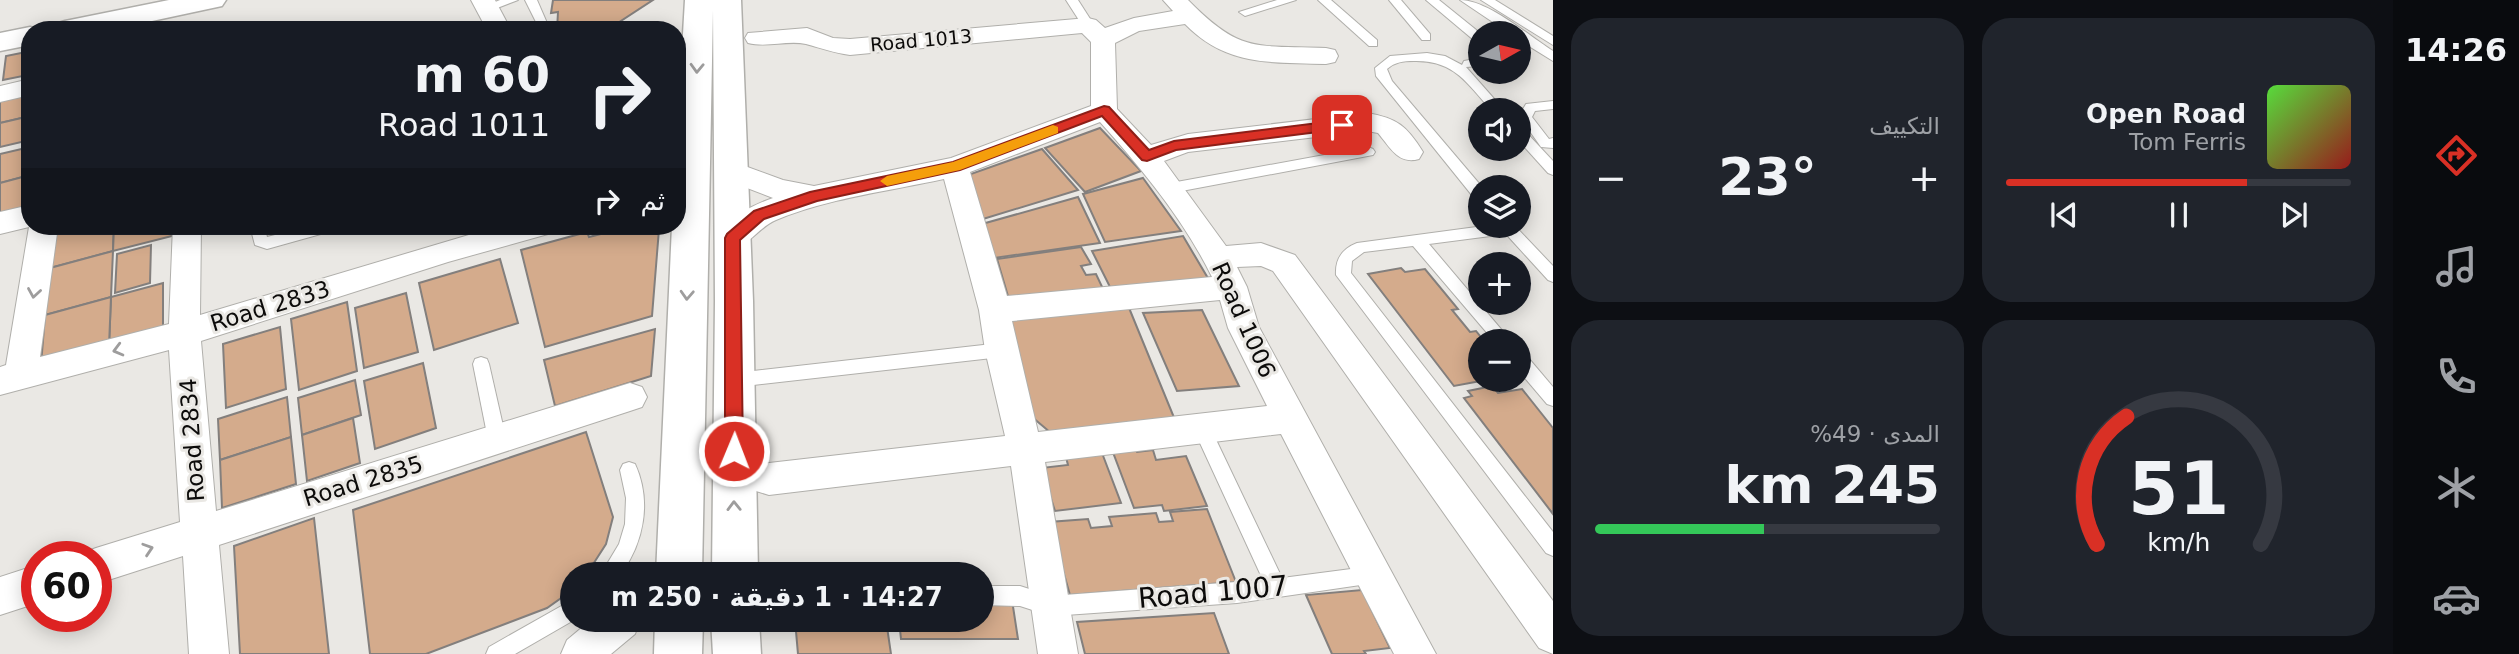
<!DOCTYPE html>
<html lang="ar">
<meta charset="utf-8">
<style>
:root{--surface:#171b24;--page:#20242c;--text:#f1f3f6;--muted:#9ea1a6;--line:#363941;--accent:#d93025}
body{margin:0;font-family:"DejaVu Sans",Vazirmatn,sans-serif;background:var(--page);color:var(--text);direction:rtl;height:100vh;display:flex;flex-direction:column;font-size:26px;white-space:nowrap}
*{box-sizing:border-box;margin:0}
p{font-size:23px;color:var(--muted)}
.icon{flex:none;width:38px;height:38px;fill:none;stroke:currentColor;stroke-width:2;stroke-linecap:round;stroke-linejoin:round}
.map{position:relative;flex:1;overflow:hidden;direction:ltr}
.sheet{display:flex;flex-direction:column;gap:18px;padding:18px;background:#0d0f14;width:840px}
.sheet>*{flex:none}
.guide{position:absolute;left:21px;top:21px;width:665px;height:214px;border-radius:28px;box-shadow:0 4px 18px #0003;direction:rtl;background:#171b24;color:var(--text);overflow:hidden}
.needle{width:46px;rotate:82deg}
.buttons{position:absolute;left:1468px;top:21px;display:grid;gap:14px}
.buttons a{display:grid;place-items:center;width:63px;height:63px;border-radius:50%;background:var(--surface);box-shadow:0 4px 18px #0003;font-size:35px}
.speed{position:absolute;left:21px;top:541px;display:flex;gap:14px;font-size:35px;font-weight:700;text-align:center}
.speed>*{display:grid;place-content:center;width:91px;height:91px;border-radius:50%;background:var(--surface);box-shadow:0 4px 18px #0003;line-height:1}
.speed .limit{border:10px solid #d22;background:#fff;color:#111}
.pin{position:absolute;display:grid;place-items:center;width:60px;height:60px;color:#fff;margin:-30px;border-radius:14px;box-shadow:0 4px 10px #0006}
.me{position:absolute;width:77px;margin:-38px;rotate:1deg;stroke-linejoin:round;filter:drop-shadow(0 0 5px #0008)}
.turn{display:flex;align-items:center;gap:24px;height:147px;padding:0 21px;font-size:32px}
.turn .icon{width:91px;height:91px;stroke-width:2.5}
.turn b{display:block;font-size:49px;line-height:60px}
.then{display:flex;align-items:center;height:66px;padding:0 21px;background:#0003;gap:14px;font-size:26px}
.big{font-size:52px;font-weight:800;line-height:1.1}
.sheet .widget{flex:1;display:flex;flex-direction:column;justify-content:center;gap:10px;min-width:0;padding:0 24px;border-radius:28px;background:var(--page)}
.sheet .dial{align-items:center;gap:0}
.dial svg{height:182px;overflow:visible;fill:none;stroke:var(--line);stroke-width:7;stroke-linecap:round;text-anchor:middle}
.dial text{fill:var(--text);stroke:none}
.song{display:flex;align-items:center;gap:21px}
.cover{width:84px;height:84px;border-radius:10px;background:linear-gradient(135deg,hsl(110 70% 55%),hsl(0 70% 35%))}
.played{height:7px;border-radius:4px;background:linear-gradient(90deg,var(--accent) 70%,var(--line) 70%)}
.keys{display:flex;justify-content:space-around;direction:ltr}
.heat{display:flex;justify-content:space-between;align-items:center;font-size:38px;direction:ltr}
.charge{height:10px;border-radius:5px;background:linear-gradient(90deg,#34c759 49%,var(--line) 0)}
.sheet .tiles{flex:1;display:grid;gap:18px;grid-template-columns:repeat(2,1fr)}
.trip{position:absolute;left:560px;top:562px;width:434px;height:70px;border-radius:35px;background:var(--surface);box-shadow:0 4px 18px #0003;font-weight:800;line-height:70px;text-align:center;direction:rtl}
main{display:flex;flex:1;min-height:0}
.tabs{display:flex;flex-direction:column;width:126px;justify-content:space-around;align-items:center;background:#090b0e;color:var(--muted)}
.tabs .icon{width:49px;height:49px}
.tabs .active{color:var(--accent)}
.tabs b{font-size:32px;color:var(--text)}
.map>svg:first-child{display:block}
</style>
<main>
<nav class="tabs">
<b>14:26</b>
<svg class="icon active" aria-label="directions" viewBox="0 0 24 24"><path d="M12 3l9 9-9 9-9-9zM9 14v-3h6M13 9l2 2-2 2"/></svg>
<svg class="icon" aria-label="music" viewBox="0 0 24 24"><path d="M9 18V5l10-2v13"/><circle cx="6" cy="18" r="3"/><circle cx="16" cy="16" r="3"/></svg>
<svg class="icon" aria-label="phone" viewBox="0 0 24 24"><path d="M5 4h4l2 5-3 2q2 4 5 5l2-3 5 2v4C11 20 4 13 5 4z"/></svg>
<svg class="icon" aria-label="climate" viewBox="0 0 24 24"><path d="M12 3v18M4 7l16 10M4 17L20 7"/></svg>
<svg class="icon" aria-label="car" viewBox="0 0 24 24"><path d="M5 17H2v-5l4-1 3-4h7l3 4 3 1v5h-3M9 17h6M6 11h13"/><circle cx="7" cy="17" r="2"/><circle cx="17" cy="17" r="2"/></svg>
</nav>
<section class="sheet">
<div class="tiles">
<div class="widget">
<div class="song"><i class="cover"></i><div><b>Open Road</b><p>Tom Ferris</p></div></div>
<div class="played"></div>
<div class="keys"><svg class="icon" aria-label="previous" viewBox="0 0 24 24"><path d="M18 5L8 12l10 7zM5 5v14"/></svg><svg class="icon" aria-label="pause" viewBox="0 0 24 24"><path d="M8 5v14M16 5v14"/></svg><svg class="icon" aria-label="next" viewBox="0 0 24 24"><path d="M6 5l10 7-10 7zM19 5v14"/></svg></div>
</div>
<div class="widget"><p>التكييف</p>
<div class="heat"><a>−</a><b class="big">23°</b><a>+</a></div>
</div>
<div class="widget dial"><svg viewBox="0 0 100 80">
<path d="M14 69A42 42 0 1 1 86 69"/>
<path d="M14 69A42 42 0 0 1 27 13" stroke="#d93025"/>
<text x="50" y="56" font-size="32" font-weight="700">51</text>
<text x="50" y="72" font-size="11">km/h</text>
</svg></div>
<div class="widget"><p>المدى · 49%</p><b class="big">245 km</b><div class="charge"></div></div>
</div>
</section>
<div class="map">
<svg width="1553" height="654" viewBox="0 0 1553 654">
<rect width="100%" height="100%" fill="#eae8e4"/>
<g fill="#d4ab8c" stroke="#837f7d" stroke-width="2">
<polygon points="553,0 653,0 607,30 557,30 558,12 551,13"/>
<polygon points="30,51 30,79 22,81 26,52"/>
<polygon points="26,52 23,76 3,80 6,56"/>
<polygon points="30,90 30,116 0,123 0,97"/>
<polygon points="30,116 30,140 0,147 0,123"/>
<polygon points="1100,128 1141,171 1085,192 1045,148"/>
<polygon points="30,147 30,175 0,183 0,154"/>
<polygon points="1042,149 1078,190 983,219 968,175"/>
<polygon points="30,175 30,209 0,217 0,183"/>
<polygon points="1143,178 1181,231 1105,242 1083,194"/>
<polygon points="1078,197 1100,243 994,258 982,224"/>
<polygon points="55,226 114,226 113,251 50,268"/>
<polygon points="114,226 172,226 172,236 113,251"/>
<polygon points="632,226 653,226 659,229 652,316 545,347 521,250 587,232 589,237"/>
<polygon points="1183,236 1212,285 1113,293 1092,251"/>
<polygon points="151,245 150,283 115,293 117,254"/>
<polygon points="1081,247 1091,264 1081,266 1086,275 1096,274 1104,291 1010,303 997,259"/>
<polygon points="113,251 111,297 45,315 50,268"/>
<polygon points="500,259 518,323 434,350 419,283"/>
<polygon points="1401,268 1405,272 1425,269 1458,309 1452,310 1470,332 1476,331 1484,341 1480,341 1480,380 1486,380 1454,386 1368,274"/>
<polygon points="163,283 163,330 109,346 111,297"/>
<polygon points="406,293 418,352 364,368 355,308"/>
<polygon points="111,297 109,346 41,365 45,315"/>
<polygon points="347,302 357,371 299,390 291,319"/>
<polygon points="1127,303 1175,420 1051,433 1032,417 1007,317"/>
<polygon points="1202,310 1239,386 1177,391 1143,313"/>
<polygon points="280,327 286,389 226,408 223,344"/>
<polygon points="655,329 651,376 555,406 544,360"/>
<polygon points="423,363 436,428 375,449 364,381"/>
<polygon points="355,380 361,415 302,435 298,398"/>
<polygon points="1492,386 1498,393 1522,389 1553,428 1553,514 1464,398 1472,396 1468,391"/>
<polygon points="287,397 291,437 220,460 218,419"/>
<polygon points="353,418 360,463 307,481 302,435"/>
<polygon points="586,432 613,517 606,544 590,569 586,574 572,574 571,591 547,608 426,654 370,654 353,510"/>
<polygon points="291,437 296,484 222,508 220,460"/>
<polygon points="1134,444 1137,452 1153,450 1156,460 1186,456 1207,506 1164,511 1162,505 1134,508 1111,447"/>
<polygon points="1102,453 1121,503 1055,511 1041,468 1068,465 1066,457"/>
<polygon points="1207,509 1236,582 1070,595 1049,522 1088,519 1091,528 1112,526 1109,517 1156,513 1159,522 1173,521 1170,512"/>
<polygon points="314,518 329,654 240,654 234,546"/>
<polygon points="1362,590 1390,648 1364,651 1366,654 1332,654 1306,595"/>
<polygon points="982,600 1012,600 1018,639 901,639 899,620 982,620"/>
<polygon points="1214,613 1229,654 1085,654 1077,622"/>
<polygon points="795,620 886,620 891,654 798,654"/>
</g>
<g fill="none" stroke-linecap="round" stroke-linejoin="round">
<g stroke="#b0afab" stroke-width="2">
<g id="lane">
<polygon points="500,0 518,0 487,12 481,8"/>
<polygon points="525,0 537,0 550,30 540,30"/>
<polygon points="1066,0 1078,0 1094,25 1092,28 1084,28"/>
<polygon points="1277,0 1296,0 1245,16 1239,12"/>
<polygon points="1318,0 1331,0 1377,40 1377,46 1369,46"/>
<polygon points="1389,0 1401,0 1430,34 1430,40 1422,40"/>
<polygon points="1426,0 1439,0 1480,33 1480,43 1476,42"/>
<path d="M 1460,0 C 1488,0 1529,36 1553,51 L 1553,61 L 1519,40 L 1519,33 L 1509,33 Z"/>
<polygon points="1481,0 1495,0 1553,36 1553,45"/>
<path d="M 1427,53 L 1445,56 L 1462,65 L 1464,61 L 1480,58 L 1480,66 L 1466,67 L 1504,110 L 1491,110 C 1467,83 1454,60 1414,61 C 1403,61 1395,62 1387,69 L 1392,81 L 1482,187 L 1480,200 L 1475,199 L 1376,76 L 1375,68 L 1390,56 Z"/>
<polygon points="1553,101 1553,109 1535,111 1532,117 1549,139 1553,138 1553,148 1541,147 1519,116 1526,104"/>
<polygon points="1519,128 1524,130 1553,161 1553,175 1548,173 1519,141"/>
<polygon points="1368,147 1373,149 1375,152 1373,155 1171,193 1164,188 1171,183"/>
<polygon points="250,226 264,226 267,237 311,226 337,226 335,230 267,249 255,245"/>
<path d="M 1484,226 L 1515,226 L 1553,266 L 1553,282 L 1548,280 L 1506,234 L 1429,244 L 1511,341 L 1494,341 L 1413,246 L 1364,252 L 1352,261 L 1351,273 L 1553,532 L 1553,556 L 1546,553 L 1336,275 C 1335,259 1342,249 1357,243 Z"/>
<polygon points="1001,343 1007,345 1009,350 1007,355 1001,357 736,387 730,385 728,380 730,375 736,373"/>
<polygon points="1519,352 1525,354 1553,387 1553,406 1547,404 1519,371"/>
<polygon points="481,357 487,359 489,364 506,439 503,444 497,447 491,444 488,439 473,364 475,359"/>
<polygon points="1203,422 1209,425 1282,578 1374,566 1381,568 1383,575 1381,582 1237,603 1051,616 1020,606 982,605 982,586 1020,586 1051,596 1263,580 1194,430 1197,425"/>
<path d="M 629,462 L 635,464 C 652,501 644,542 621,574 L 601,574 L 619,544 L 625,524 L 626,498 L 620,470 L 623,464 Z"/>
<polygon points="572,600 572,620 574,620 515,654 486,654 489,647"/>
</g>
</g>
<g stroke="#b0afab" stroke-width="2">
<g id="street">
<polygon points="471,0 495,0 511,30 487,30"/>
<path d="M 1163,0 L 1188,0 C 1241,54 1255,45 1326,48 L 1335,50 L 1338,56 L 1335,62 L 1326,64 C 1271,62 1227,67 1185,24 L 1139,31 L 1115,43 L 1117,109 L 1151,145 L 1188,134 L 1367,113 C 1397,118 1407,126 1423,152 L 1419,159 C 1398,165 1390,147 1378,133 L 1367,131 L 1188,152 L 1164,161 L 1226,246 L 1261,243 L 1295,255 L 1553,601 L 1553,654 L 1539,648 L 1273,271 L 1261,266 L 1237,267 L 1247,287 L 1259,327 L 1436,654 L 1394,654 L 1281,434 L 1045,462 L 1078,654 L 1038,654 L 1011,466 L 769,495 L 756,491 L 751,479 L 756,467 L 769,463 L 1005,436 L 985,350 L 979,310 L 944,179 C 889,191 829,198 776,220 C 756,228 746,254 722,246 L 717,238 C 728,218 752,205 773,198 L 721,178 L 717,171 L 721,164 L 731,161 L 783,180 L 814,186 L 951,158 L 1091,106 L 1091,42 L 1082,33 L 850,55 C 834,53 821,48 806,44 C 787,40 767,48 748,43 L 745,38 L 748,33 L 807,28 L 833,38 L 850,39 L 1088,18 L 1096,20 L 1105,28 L 1134,18 L 1173,11 ZM 1100,122 C 1142,169 1184,220 1212,277 L 1007,296 L 970,172 ZM 1220,300 L 1228,328 L 1267,406 L 1038,432 L 1012,321 Z"/>
<polygon points="30,79 30,95 0,102 0,86"/>
<polygon points="30,205 30,226 58,226 40,357 169,324 173,226 201,226 200,315 499,226 552,226 548,234 448,262 201,341 216,511 630,383 642,387 647,397 642,407 630,411 219,545 229,654 189,654 183,556 96,584 96,556 81,556 83,553 96,548 180,522 169,350 0,395 0,367 6,365 29,227 0,234 0,212"/>
<polygon points="37,565 37,603 0,615 0,577"/>
<polygon points="591,620 640,620 635,634 611,654 561,654 567,640"/>
</g>
</g>
<g stroke="#b0afab" stroke-width="3">
<g id="secondary">
<polygon points="169,0 226,0 222,6 110,30 51,30 55,24 65,21"/>
<polygon points="30,27 41,30 30,30 30,45 0,51 0,33"/>
</g>
</g>
<g stroke="#b0afab" stroke-width="3">
<g id="primary">
<polygon points="685,0 741,0 753,301 758,574 712,574 715,301 713,10 702,574 656,574 672,226 677,226 677,135"/>
<polygon points="655,620 703,620 702,654 654,654"/>
<polygon points="711,620 759,620 761,654 713,654"/>
</g>
</g>
<use href="#lane" fill="#fff" fill-rule="evenodd"/>
<use href="#street" fill="#fff" fill-rule="evenodd"/>
<use href="#secondary" fill="#fff" fill-rule="evenodd"/>
<use href="#primary" fill="#fff" fill-rule="evenodd"/>
</g>
<defs><path id="oneway-chevron" d="M-2-3.5L2.5 0L-2 3.5" fill="none" stroke-width="1.6" stroke-linecap="round" stroke-linejoin="round" transform="scale(1.75)"/></defs>
<g stroke="#9e9d9d">
<use href="#oneway-chevron" transform="translate(697 68) rotate(92)"/>
<use href="#oneway-chevron" transform="translate(34 293) rotate(99)"/>
<use href="#oneway-chevron" transform="translate(687 295) rotate(93)"/>
<use href="#oneway-chevron" transform="translate(118 350) rotate(165)"/>
<use href="#oneway-chevron" transform="translate(734 506) rotate(-91)"/>
<use href="#oneway-chevron" transform="translate(148 549) rotate(-18)"/>
</g>
<polygon fill="#d93025" stroke="#8d1f18" stroke-width="2" points="1104,106 1109,107 1149,150 1174,141 1342,120 1348,125 1342,129 1176,150 1147,161 1142,160 1102,116 960,170 817,201 764,219 740,240 743,451 740,456 734,459 728,456 725,451 725,238 727,234 754,211 810,192 953,162"/>
<polygon fill="#f59e0b" points="1053,125 1058,127 1058,133 960,170 887,186 880,181 887,176 953,162"/>
<g text-anchor="middle" dominant-baseline="central" stroke-width="6" stroke-linejoin="round" paint-order="stroke">
<g font-size="19" fill="#0c0b0a" stroke="#eae8e4">
<text transform="translate(921 40) rotate(-5)">Road 1013</text>
</g>
<g font-size="23" fill="#0c0b0a" stroke="#eae8e4">
<text transform="translate(270 306) rotate(-17)">Road 2833</text>
<text transform="translate(1244 320) rotate(66)">Road 1006</text>
<text transform="translate(192 440) rotate(-94)">Road 2834</text>
<text transform="translate(363 481) rotate(-17)">Road 2835</text>
</g>
<g font-size="28" fill="#0c0b0a" stroke="#eae8e4">
<text transform="translate(1213 592) rotate(-5)">Road 1007</text>
</g>
</g>
</svg>
<div class="buttons">
<a><svg class="needle" viewBox="-14 -14 28 28"><path d="M0-13l5 13h-10z" fill="#e53935"/><path d="M0 13l5-13h-10z" fill="#9ea1a6"/></svg></a>
<a><svg class="icon" aria-label="sound" viewBox="0 0 24 24"><path d="M4 9h4l5-4v14l-5-4H4zM17 9q2 3 0 6"/></svg></a>
<a><svg class="icon" aria-label="layers" viewBox="0 0 24 24"><path d="M12 4l9 5-9 5-9-5zM3 14l9 5 9-5"/></svg></a>
<a>+</a>
<a>−</a>
</div>
<div class="speed"><div class="limit">60</div></div>
<div class="pin" style="left:1342px;top:125px;background:#d93025"><svg class="icon" aria-label="arrive" viewBox="0 0 24 24"><path d="M6 21V4h12l-3 4 3 4H6"/></svg></div>
<svg class="me" style="left:734px;top:451px" viewBox="-20 -20 40 40"><circle r="17" fill="#d93025" stroke="#fff" stroke-width="3"/><path d="M0-11L8 9 0 5-8 9z" fill="#fff"/></svg>
<div class="trip">14:27 · 1 دقيقة · 250 m</div>
<div class="guide">
<div class="turn"><svg class="icon" aria-label="right" viewBox="0 0 24 24"><path d="M7 20v-9h11M14 6l5 5-5 5"/></svg><div><b>60 m</b>Road 1011</div></div>
<div class="then">ثم<svg class="icon" aria-label="right" viewBox="0 0 24 24"><path d="M7 20v-9h11M14 6l5 5-5 5"/></svg></div>
</div>
</div>
</main>
